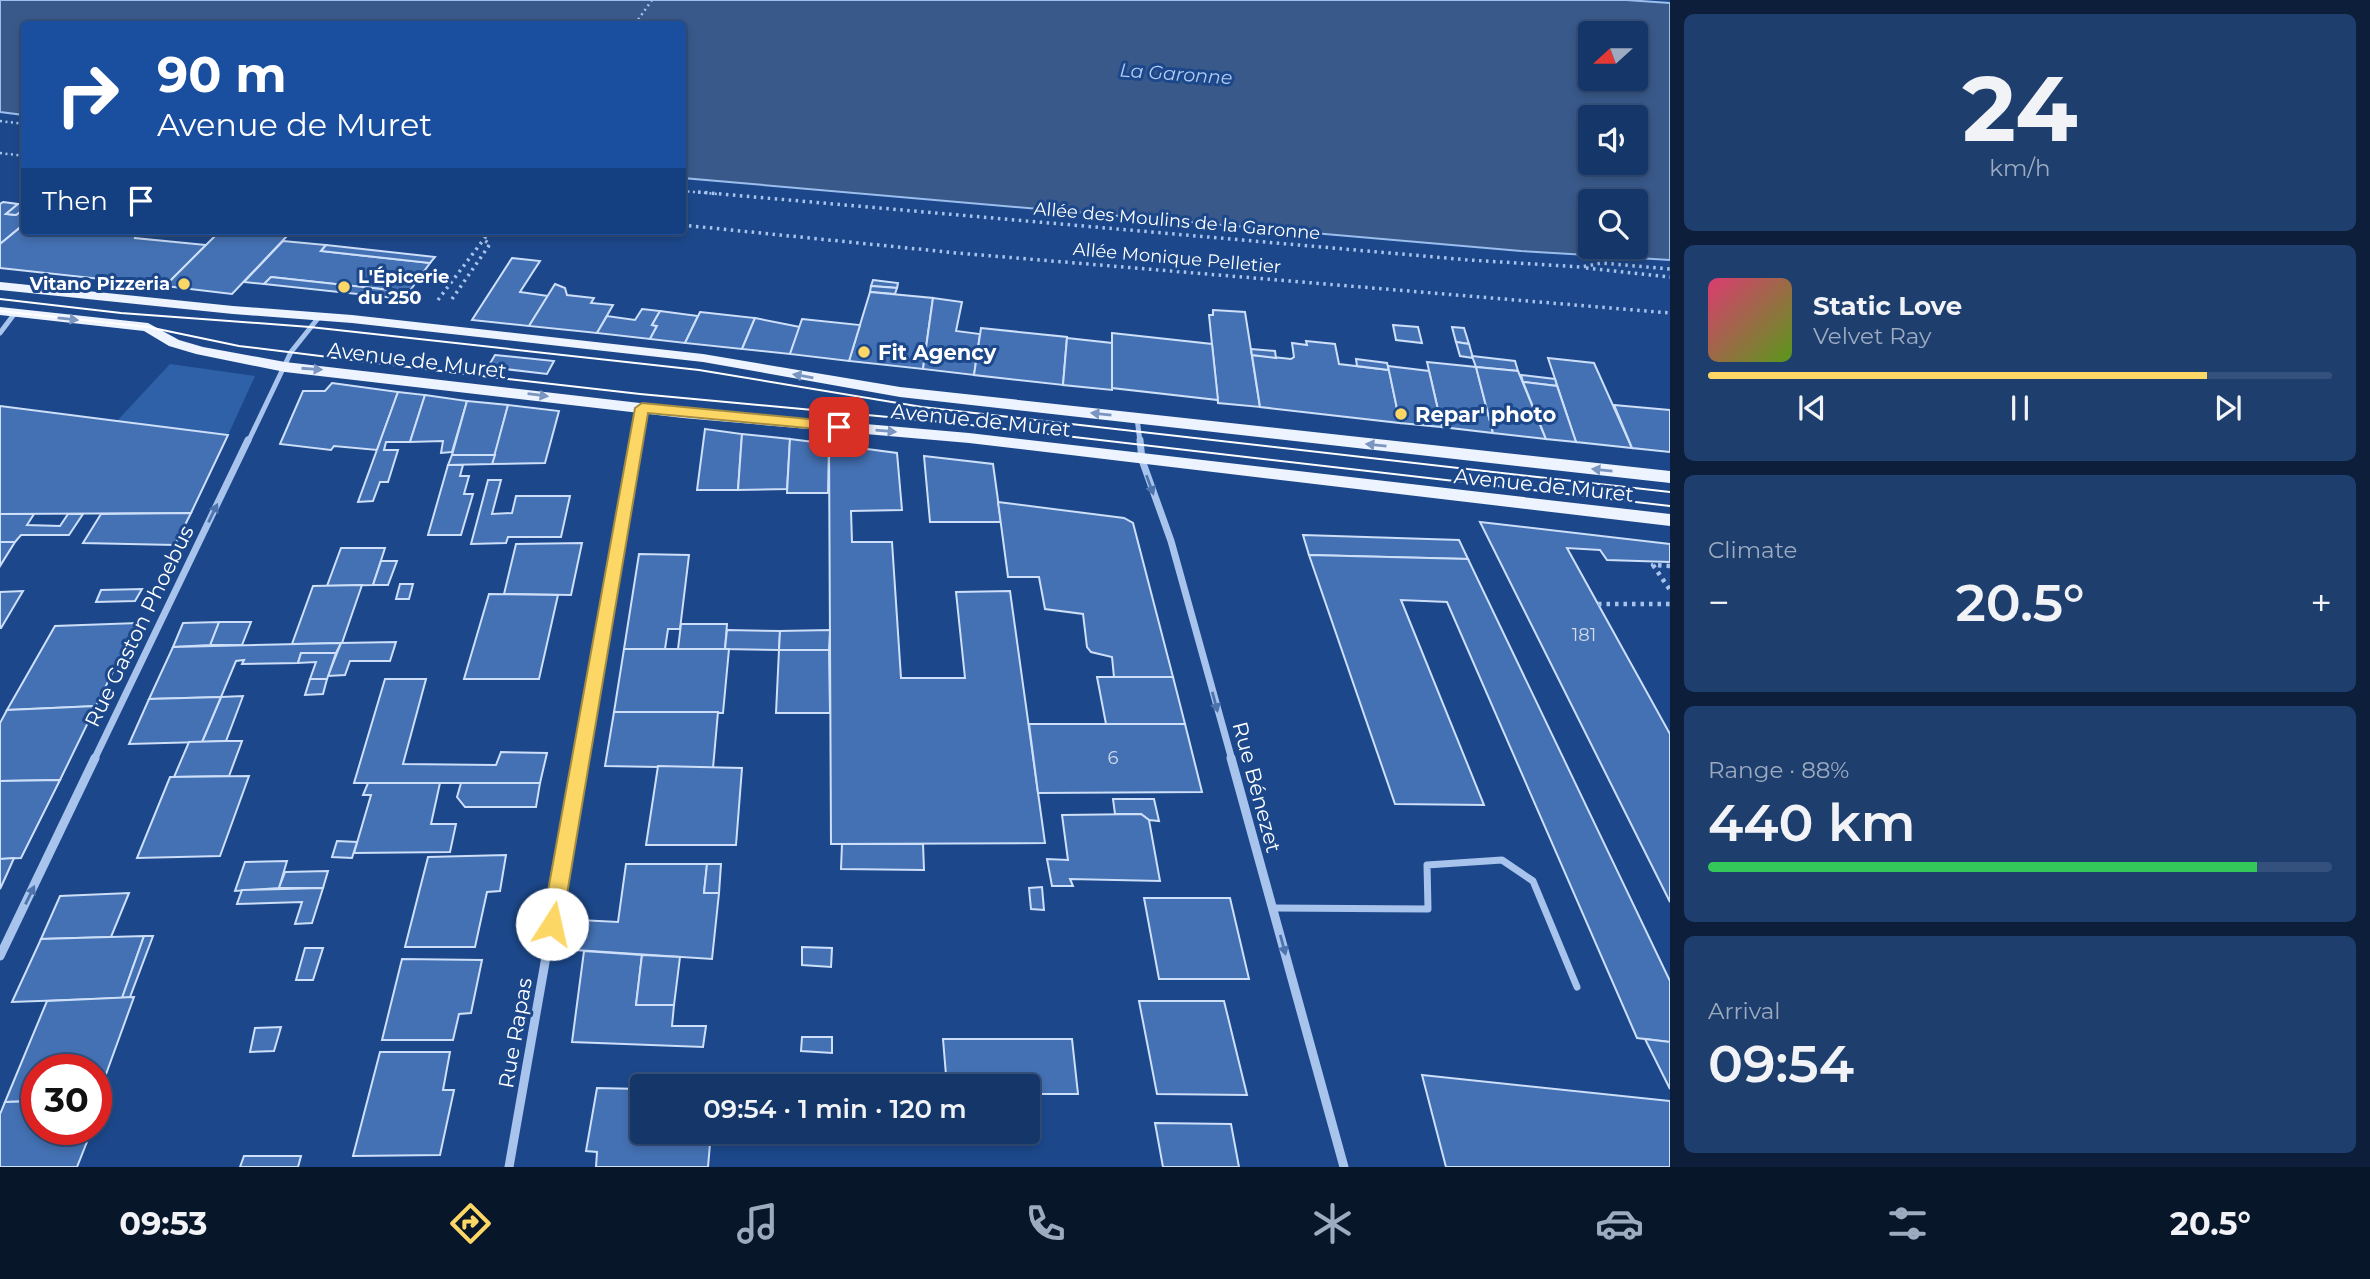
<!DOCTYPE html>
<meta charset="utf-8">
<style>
:root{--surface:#153668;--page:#1e3e6e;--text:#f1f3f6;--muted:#9dabc0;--line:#34507c;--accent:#fdd765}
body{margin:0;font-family:Montserrat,sans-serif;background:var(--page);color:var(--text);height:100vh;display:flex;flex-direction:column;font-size:26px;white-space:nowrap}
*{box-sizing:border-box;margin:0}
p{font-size:23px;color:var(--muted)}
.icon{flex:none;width:38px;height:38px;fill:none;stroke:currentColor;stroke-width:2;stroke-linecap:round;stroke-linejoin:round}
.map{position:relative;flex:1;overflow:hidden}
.drawer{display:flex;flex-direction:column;gap:14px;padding:14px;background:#0c1e39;width:700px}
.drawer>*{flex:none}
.guide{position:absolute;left:21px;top:21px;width:665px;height:214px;border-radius:7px;box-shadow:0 4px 10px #0003,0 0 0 2px var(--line);background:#1a4fa0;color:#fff;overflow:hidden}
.needle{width:46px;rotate:249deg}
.controls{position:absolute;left:1578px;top:21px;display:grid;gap:14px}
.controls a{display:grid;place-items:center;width:70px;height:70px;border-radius:7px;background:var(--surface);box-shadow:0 4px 10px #0003,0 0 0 2px var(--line);font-size:35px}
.speed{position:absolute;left:21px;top:1054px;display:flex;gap:14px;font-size:35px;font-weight:700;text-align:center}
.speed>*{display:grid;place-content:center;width:91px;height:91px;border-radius:50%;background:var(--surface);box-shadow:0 4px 10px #0003,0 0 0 2px var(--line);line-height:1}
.speed .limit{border:10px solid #d22;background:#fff;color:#111}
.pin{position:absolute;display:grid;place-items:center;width:60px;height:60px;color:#fff;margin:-30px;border-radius:14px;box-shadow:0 4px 10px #0006}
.me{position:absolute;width:77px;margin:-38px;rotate:10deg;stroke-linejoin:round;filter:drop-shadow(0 0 5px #0008)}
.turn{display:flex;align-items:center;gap:24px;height:147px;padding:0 21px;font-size:32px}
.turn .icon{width:91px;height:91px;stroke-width:2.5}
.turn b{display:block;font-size:49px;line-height:60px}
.then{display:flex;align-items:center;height:66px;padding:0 21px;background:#0003;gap:14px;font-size:26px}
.big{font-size:52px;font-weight:600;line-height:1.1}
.drawer .card{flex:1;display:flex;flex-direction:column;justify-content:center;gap:10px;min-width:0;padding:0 24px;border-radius:10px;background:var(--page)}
.drawer .dial{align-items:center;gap:0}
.dial b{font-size:91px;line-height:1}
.song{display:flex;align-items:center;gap:21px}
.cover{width:84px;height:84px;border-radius:10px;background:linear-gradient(135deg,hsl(340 70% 55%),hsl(90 70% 35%))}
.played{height:7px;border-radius:4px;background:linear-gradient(90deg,var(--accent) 80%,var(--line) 80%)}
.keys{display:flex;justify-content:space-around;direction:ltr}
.heat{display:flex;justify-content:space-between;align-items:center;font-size:38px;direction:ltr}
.charge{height:10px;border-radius:5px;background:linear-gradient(90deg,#34c759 88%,var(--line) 0)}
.trip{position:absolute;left:630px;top:1074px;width:410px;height:70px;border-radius:7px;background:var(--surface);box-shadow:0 4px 10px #0003,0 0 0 2px var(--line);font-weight:600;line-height:70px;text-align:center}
.tab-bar{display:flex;height:112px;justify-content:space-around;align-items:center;background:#08162a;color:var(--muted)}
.tab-bar .icon{width:49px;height:49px}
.tab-bar .on{color:var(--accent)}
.tab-bar b{font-size:32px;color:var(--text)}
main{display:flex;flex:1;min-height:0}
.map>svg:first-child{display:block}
</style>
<main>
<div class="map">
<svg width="1670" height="1167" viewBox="0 0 1670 1167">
<rect width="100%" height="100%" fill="#1c488b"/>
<polygon fill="#2f61a9" points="170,364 255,376 228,435 117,421"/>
<path fill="#39598a" stroke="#9bbeee" stroke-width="2" fill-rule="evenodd" d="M 0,0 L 1626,0 L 1670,3 L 1670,260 L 1521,251 L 683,178 L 682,24 L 24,24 L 24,115 L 0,112 ZM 1591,33 L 1636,33 L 1636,79 L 1591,79 ZM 1591,117 L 1636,117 L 1636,163 L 1591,163 ZM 1591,201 L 1636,201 L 1636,247 L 1591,247 Z"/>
<g fill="#4471b3" stroke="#cddff9" stroke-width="2">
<polygon points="3,202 18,204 6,214 16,215 24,209 24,224 0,244 0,204"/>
<polygon points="18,204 24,204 24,209 16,215 6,214"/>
<polygon points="22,226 24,231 137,231 135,238 206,245 165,286 0,268 0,244"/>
<polygon points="220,231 289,234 232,294 165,286"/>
<polygon points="283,241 326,245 321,251 430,263 409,292 271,277 264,284 244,282"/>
<polygon points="326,245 435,257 430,263 321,251"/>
<polygon points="512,258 540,261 520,292 548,296 529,326 472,320"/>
<polygon points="271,277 409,292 404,299 264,284"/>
<polygon points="873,280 898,283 897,288 871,286"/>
<polygon points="555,284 565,288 567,295 594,298 591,303 613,305 597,333 529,326"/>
<polygon points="871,286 897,288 895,294 870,292"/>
<polygon points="870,292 933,298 923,369 849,361"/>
<polygon points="933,298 962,302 956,331 980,334 974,375 923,369"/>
<polygon points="642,309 660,311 652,325 657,326 650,339 597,333 607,316 635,320"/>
<polygon points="1213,310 1245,312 1260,407 1218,403 1209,315 1213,315"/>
<polygon points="660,311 698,316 685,343 650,339 657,326 652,325"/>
<polygon points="700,312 755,318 742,349 685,343"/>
<polygon points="755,318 800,327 790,354 742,349"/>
<polygon points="802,319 860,325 849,361 790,354"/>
<polygon points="1393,325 1418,327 1422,343 1396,340"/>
<polygon points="1452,327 1464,328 1469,344 1456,342"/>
<polygon points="981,328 1067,337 1063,385 974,375"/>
<polygon points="1112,333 1212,344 1218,400 1112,388"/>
<polygon points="1067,338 1112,343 1112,390 1063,385"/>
<polygon points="1306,341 1335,344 1339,364 1389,370 1400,423 1260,407 1252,355 1291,359 1294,357 1292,343 1307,345"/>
<polygon points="1456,342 1469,344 1473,358 1460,356"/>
<polygon points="1251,349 1275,351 1276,358 1252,355"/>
<polygon points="495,355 554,361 547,374 488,367"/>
<polygon points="1472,356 1515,361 1518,371 1476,367"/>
<polygon points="1548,358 1594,363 1632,448 1576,442"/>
<polygon points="1356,359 1387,363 1389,370 1357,366"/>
<polygon points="1427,362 1476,367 1493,433 1442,427"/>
<polygon points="1388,366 1429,371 1442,427 1400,423"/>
<polygon points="1476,367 1518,371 1546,439 1493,433"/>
<polygon points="1521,375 1555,379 1557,386 1523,382"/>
<polygon points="1523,382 1557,386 1576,442 1546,439"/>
<polygon points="332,383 398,392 377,450 334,446 331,450 280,444 303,391 325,391"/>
<polygon points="398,392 425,395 410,442 386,442 384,450 398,450 388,482 380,482 373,501 358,502"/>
<polygon points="425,395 467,401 452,452 441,453 443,441 410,442"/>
<polygon points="467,401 508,405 495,455 452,455"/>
<polygon points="508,405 559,411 545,463 492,464"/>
<polygon points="1614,405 1670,410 1670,452 1632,448"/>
<polygon points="0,406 117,421 228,435 191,513 0,514"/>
<polygon points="705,429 742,434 738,490 697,490"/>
<polygon points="742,434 790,439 787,489 738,490"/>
<polygon points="790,439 829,444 828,493 787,493"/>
<polygon points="829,444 897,453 902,510 851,511 852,542 892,542 901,678 965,678 956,592 1010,591 1045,843 831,844"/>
<polygon points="452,455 495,455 492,464 448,465"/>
<polygon points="924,456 993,464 1001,522 930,522"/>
<polygon points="448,465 463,465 460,476 469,476 464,494 473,494 461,535 428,535"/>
<polygon points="488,480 501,480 492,514 512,513 516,496 570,496 561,537 508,537 506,543 471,544"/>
<polygon points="998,502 1124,518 1133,523 1173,677 1114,677 1112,657 1091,652 1087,647 1083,614 1045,609 1039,577 1008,577"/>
<polygon points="191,513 175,545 83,543 101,514"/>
<polygon points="0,514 34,514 27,525 60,526 68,514 83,514 69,535 21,535 15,542 0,542"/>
<polygon points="1480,522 1670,544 1670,562 1607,560 1600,550 1567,548 1670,734 1670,902"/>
<polygon points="1303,535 1459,540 1468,559 1309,555"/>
<polygon points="0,542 15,542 0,566"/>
<polygon points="582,543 571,595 504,594 516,544"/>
<polygon points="341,548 385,548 373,585 327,586"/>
<polygon points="639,554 689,555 680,629 668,629 665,649 624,649"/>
<polygon points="1309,555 1468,559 1670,981 1670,1042 1637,1038 1447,602 1401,600 1484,805 1395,804"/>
<polygon points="381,561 397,561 388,585 373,585"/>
<polygon points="400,584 413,584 409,599 396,599"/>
<polygon points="362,585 342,643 292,644 313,586"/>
<polygon points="142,589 135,601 96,602 101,590"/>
<polygon points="23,591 1,628 0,628 0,592"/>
<polygon points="489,594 558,595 539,679 464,679"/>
<polygon points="219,622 251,622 242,645 210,645"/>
<polygon points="219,622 210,645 173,647 183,623"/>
<polygon points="137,623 96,706 7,710 55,626"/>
<polygon points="681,624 727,624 725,649 678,649"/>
<polygon points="727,630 780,631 779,650 725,649"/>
<polygon points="830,630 829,650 779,650 780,631"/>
<polygon points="396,642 390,661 350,661 345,675 328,676 341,643"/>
<polygon points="341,643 336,653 301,653 298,663 242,664 244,660 236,661 221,697 149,699 173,647"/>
<polygon points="624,649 729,649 723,713 614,712"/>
<polygon points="779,650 829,650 830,713 776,713"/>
<polygon points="301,653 336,653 327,679 310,679 316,662 298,663"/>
<polygon points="1097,677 1173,677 1185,724 1106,724"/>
<polygon points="310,679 327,679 323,694 305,695"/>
<polygon points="385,679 426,679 403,764 496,765 501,752 547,753 540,783 354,783"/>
<polygon points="243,696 226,741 202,742 221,697"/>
<polygon points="221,697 202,742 129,744 149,699"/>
<polygon points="96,706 60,780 0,781 0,723 7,710"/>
<polygon points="614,712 718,712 713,768 605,766"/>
<polygon points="1029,724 1185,724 1202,792 1038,793"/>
<polygon points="226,741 242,741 229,776 174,777 189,742"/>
<polygon points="658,766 742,768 736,845 646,845"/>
<polygon points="249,776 220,856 137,858 170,777"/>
<polygon points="60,780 21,858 0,859 0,781"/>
<polygon points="368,783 440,783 431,824 456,824 450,852 354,853 371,795 363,795"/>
<polygon points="461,783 540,783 536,807 465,807 457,797"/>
<polygon points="1113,799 1154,799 1159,821 1149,820 1141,814 1115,814"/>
<polygon points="1141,814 1149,820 1160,881 1070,879 1073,886 1052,886 1047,859 1068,860 1062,815"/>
<polygon points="337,841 357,842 352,858 332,857"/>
<polygon points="842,844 923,844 924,870 841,869"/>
<polygon points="506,855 500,891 487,892 475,947 405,947 428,857"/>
<polygon points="14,858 6,876 0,889 0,859"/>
<polygon points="287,861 279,888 235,891 245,862"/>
<polygon points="626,864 707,864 704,893 719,893 712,959 575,950 580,920 618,922"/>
<polygon points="707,864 721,864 719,893 704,893"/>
<polygon points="328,871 323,888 279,888 285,872"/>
<polygon points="1042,887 1044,910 1031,909 1029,888"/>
<polygon points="323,888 312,923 295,924 302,902 237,904 242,890"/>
<polygon points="129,893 111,937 41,939 60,896"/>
<polygon points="1144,898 1230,898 1249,979 1159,979"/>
<polygon points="144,936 122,998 12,1002 41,939"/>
<polygon points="144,936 153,936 130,997 122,998"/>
<polygon points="802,947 832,948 831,967 802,965"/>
<polygon points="305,948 323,948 313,980 296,980"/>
<polygon points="584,951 642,955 636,1005 674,1005 672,1026 706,1026 703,1047 572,1042"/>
<polygon points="642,955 680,957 674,1005 636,1005"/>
<polygon points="402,959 482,960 471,1013 459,1014 453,1040 382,1040"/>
<polygon points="134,997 97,1099 96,1069 37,1069 37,1101 5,1102 47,1001"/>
<polygon points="1139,1001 1224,1001 1247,1095 1157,1094"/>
<polygon points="281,1027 274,1051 250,1052 255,1028"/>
<polygon points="802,1037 832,1037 832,1053 801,1051"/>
<polygon points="943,1039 1072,1039 1078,1094 1027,1094 1027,1087 947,1087"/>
<polygon points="1645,1039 1670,1042 1670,1089"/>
<polygon points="380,1052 450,1052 443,1090 454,1090 440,1155 353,1156"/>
<polygon points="1422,1075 1670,1101 1670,1167 1446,1167"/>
<polygon points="597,1088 642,1089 642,1132 711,1132 708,1167 596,1167 597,1152 586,1151"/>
<polygon points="37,1101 37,1129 92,1129 77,1167 0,1167 0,1114 5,1102"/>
<polygon points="1155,1123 1231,1124 1239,1167 1163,1167"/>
<polygon points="244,1156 301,1156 298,1167 240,1167"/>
</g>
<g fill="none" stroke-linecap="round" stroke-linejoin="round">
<g stroke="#a8c4ec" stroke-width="2.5" stroke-dasharray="2 3.5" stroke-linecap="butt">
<polyline points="635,24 652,0"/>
<polyline points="0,121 24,124"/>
<polyline points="0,153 24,156"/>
<polyline points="682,191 718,194"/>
</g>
<g stroke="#a8c4ec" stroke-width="3.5" stroke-dasharray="2.5 4.5" stroke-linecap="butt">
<polyline points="698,192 1469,260 1581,267 1602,263 1670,269"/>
<polyline points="682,225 957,253 1670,313"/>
<polyline points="1586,268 1670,277"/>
<polyline points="452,299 490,244 484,240"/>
<polyline points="438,300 490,231"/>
</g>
<g stroke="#a8c4ec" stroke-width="4.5" stroke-dasharray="3.5 5" stroke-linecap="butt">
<polyline points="1670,566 1653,565 1670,590"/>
<polyline points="1598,604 1670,604"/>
</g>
<polyline stroke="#a8c4ec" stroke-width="7" points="1273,908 1428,909 1427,865 1502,860 1533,881 1577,987"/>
<g stroke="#a8c4ec" stroke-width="5">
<polyline points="0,333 15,313"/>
<polyline points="1137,418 1140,442"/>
<polyline points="248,442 291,352 319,317"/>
<polyline points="636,442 642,408"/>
</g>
<g stroke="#a8c4ec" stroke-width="7">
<polyline points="1140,440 1142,460 1171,541 1232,760"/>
<polyline points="94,760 248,440"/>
<polyline points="580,760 636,440"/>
</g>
<g stroke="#a8c4ec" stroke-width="9">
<polyline points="1231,758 1344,1167"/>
<polyline points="0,956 95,758"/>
<polyline points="509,1167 581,758"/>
</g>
<g fill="#edf3ff" fill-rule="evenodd">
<polygon points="0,282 233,306 352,315 703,354 900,387 1670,471 1670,483 900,397 703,362 352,323 233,314 0,290"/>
<polygon points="0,307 148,323 179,340 203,347 285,362 683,408 969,433 1670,514 1670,526 969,443 683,418 285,372 196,354 169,346 144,331 0,315"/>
</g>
<g stroke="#fff" stroke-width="2">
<polyline points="0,299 121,313 310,327 699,370 922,407 1670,492"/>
<polyline points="0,311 148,327 239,346 473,375 640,394 953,423 1670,506"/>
</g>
</g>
<defs><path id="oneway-solid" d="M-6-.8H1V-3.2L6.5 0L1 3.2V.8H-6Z" transform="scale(1.75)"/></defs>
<g fill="#7a95bf">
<use href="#oneway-solid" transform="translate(68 319) rotate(6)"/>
<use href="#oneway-solid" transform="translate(312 369) rotate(4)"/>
<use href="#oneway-solid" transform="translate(803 376) rotate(-170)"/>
<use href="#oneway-solid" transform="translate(538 395) rotate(7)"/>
<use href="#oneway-solid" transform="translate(1101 414) rotate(-174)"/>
<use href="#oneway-solid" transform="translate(886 431) rotate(5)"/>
<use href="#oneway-solid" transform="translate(1376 445) rotate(-174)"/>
<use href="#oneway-solid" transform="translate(1602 470) rotate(-174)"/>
</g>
<g fill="#4d73ad">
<use href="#oneway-solid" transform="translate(1150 485) rotate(70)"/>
<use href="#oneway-solid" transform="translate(213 513) rotate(-64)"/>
<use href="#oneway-solid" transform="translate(1215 702) rotate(75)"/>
<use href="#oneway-solid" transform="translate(30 895) rotate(-64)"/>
<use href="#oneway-solid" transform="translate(1283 945) rotate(75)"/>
</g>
<polygon fill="#fdd765" stroke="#a48c42" stroke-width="2" points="642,403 839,422 846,427 839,431 648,413 562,924 559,931 552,934 545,931 542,924 635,408"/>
<g fill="#fdd765" stroke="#1c488b" stroke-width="2.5">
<circle cx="184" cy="284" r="7"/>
<circle cx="344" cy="287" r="7"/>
<circle cx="864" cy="352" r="7"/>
<circle cx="1401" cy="414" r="7"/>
</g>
<g text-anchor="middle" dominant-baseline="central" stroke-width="6" stroke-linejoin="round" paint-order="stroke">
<g font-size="18" fill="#fff" stroke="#1c488b">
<text transform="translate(1177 221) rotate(5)">Allée des Moulins de la Garonne</text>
<text transform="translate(1177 258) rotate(5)">Allée Monique Pelletier</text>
</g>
<g font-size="18" font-weight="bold" fill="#fff" stroke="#1c488b" text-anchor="start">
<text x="358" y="277">L'Épicerie<tspan x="358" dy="21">du 250</tspan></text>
<text x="170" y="284" text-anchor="end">Vitano Pizzeria</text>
</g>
<g font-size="18" fill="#d0dcec">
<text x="1584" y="635">181</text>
<text x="1113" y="758">6</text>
</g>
<g font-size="19" font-style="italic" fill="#b3cef4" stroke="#1c488b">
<text transform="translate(1176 74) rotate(4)">La Garonne</text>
</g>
<g font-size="21" font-weight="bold" fill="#fff" stroke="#1c488b" text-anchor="start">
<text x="878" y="352">Fit Agency</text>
<text x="1415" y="414">Repar' photo</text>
</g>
<g font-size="21" fill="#fff" stroke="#1c488b">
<text transform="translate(417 360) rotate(7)">Avenue de Muret</text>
<text transform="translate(981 420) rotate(6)">Avenue de Muret</text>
<text transform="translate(1544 485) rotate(6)">Avenue de Muret</text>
<text transform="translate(139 626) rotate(-64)">Rue Gaston Phoebus</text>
<text transform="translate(1257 787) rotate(75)">Rue Bénezet</text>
<text transform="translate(515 1033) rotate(-80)">Rue Rapas</text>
</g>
</g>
</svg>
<div class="controls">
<a><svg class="needle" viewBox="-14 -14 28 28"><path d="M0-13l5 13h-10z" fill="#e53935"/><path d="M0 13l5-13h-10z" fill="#9dabc0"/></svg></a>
<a><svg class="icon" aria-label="sound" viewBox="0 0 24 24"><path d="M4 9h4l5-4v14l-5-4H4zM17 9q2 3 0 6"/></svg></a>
<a><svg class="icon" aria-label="search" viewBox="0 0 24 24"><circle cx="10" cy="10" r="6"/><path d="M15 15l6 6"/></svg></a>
</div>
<div class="speed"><div class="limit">30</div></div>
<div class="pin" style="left:839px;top:427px;background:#d93025"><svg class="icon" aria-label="arrive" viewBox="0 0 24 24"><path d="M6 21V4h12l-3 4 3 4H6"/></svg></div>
<svg class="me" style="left:552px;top:924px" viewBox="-20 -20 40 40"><circle r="19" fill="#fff"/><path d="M0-13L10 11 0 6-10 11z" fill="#fdd765"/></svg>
<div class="trip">09:54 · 1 min · 120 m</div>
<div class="guide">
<div class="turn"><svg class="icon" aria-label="right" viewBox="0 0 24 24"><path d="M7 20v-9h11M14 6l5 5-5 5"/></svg><div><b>90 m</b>Avenue de Muret</div></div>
<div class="then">Then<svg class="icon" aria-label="arrive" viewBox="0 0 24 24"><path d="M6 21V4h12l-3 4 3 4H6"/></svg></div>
</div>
</div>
<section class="drawer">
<div class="card dial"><b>24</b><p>km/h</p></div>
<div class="card">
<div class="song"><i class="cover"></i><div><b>Static Love</b><p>Velvet Ray</p></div></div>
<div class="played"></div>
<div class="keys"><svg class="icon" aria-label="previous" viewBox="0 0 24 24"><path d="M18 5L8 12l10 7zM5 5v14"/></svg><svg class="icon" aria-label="pause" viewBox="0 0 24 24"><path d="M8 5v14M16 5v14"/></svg><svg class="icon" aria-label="next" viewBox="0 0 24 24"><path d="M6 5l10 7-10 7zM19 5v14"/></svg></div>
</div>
<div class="card"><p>Climate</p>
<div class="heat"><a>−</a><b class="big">20.5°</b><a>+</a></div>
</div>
<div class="card"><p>Range · 88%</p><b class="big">440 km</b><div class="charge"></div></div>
<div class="card"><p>Arrival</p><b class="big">09:54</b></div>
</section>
</main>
<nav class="tab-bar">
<b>09:53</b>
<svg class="icon on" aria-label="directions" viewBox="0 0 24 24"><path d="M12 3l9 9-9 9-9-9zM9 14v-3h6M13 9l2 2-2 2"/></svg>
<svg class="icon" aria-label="music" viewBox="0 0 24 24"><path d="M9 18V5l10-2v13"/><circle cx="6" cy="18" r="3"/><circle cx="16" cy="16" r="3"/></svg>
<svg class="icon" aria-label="phone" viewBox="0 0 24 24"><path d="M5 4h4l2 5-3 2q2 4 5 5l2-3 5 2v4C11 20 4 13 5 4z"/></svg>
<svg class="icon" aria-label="climate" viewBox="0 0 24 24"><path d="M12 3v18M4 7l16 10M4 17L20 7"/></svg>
<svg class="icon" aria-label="car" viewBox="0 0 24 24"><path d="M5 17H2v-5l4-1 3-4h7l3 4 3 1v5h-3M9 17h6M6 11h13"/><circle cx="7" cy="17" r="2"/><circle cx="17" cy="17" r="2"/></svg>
<svg class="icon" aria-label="filters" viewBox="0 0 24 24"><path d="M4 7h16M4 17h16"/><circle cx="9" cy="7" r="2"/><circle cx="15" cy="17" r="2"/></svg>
<b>20.5°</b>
</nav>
